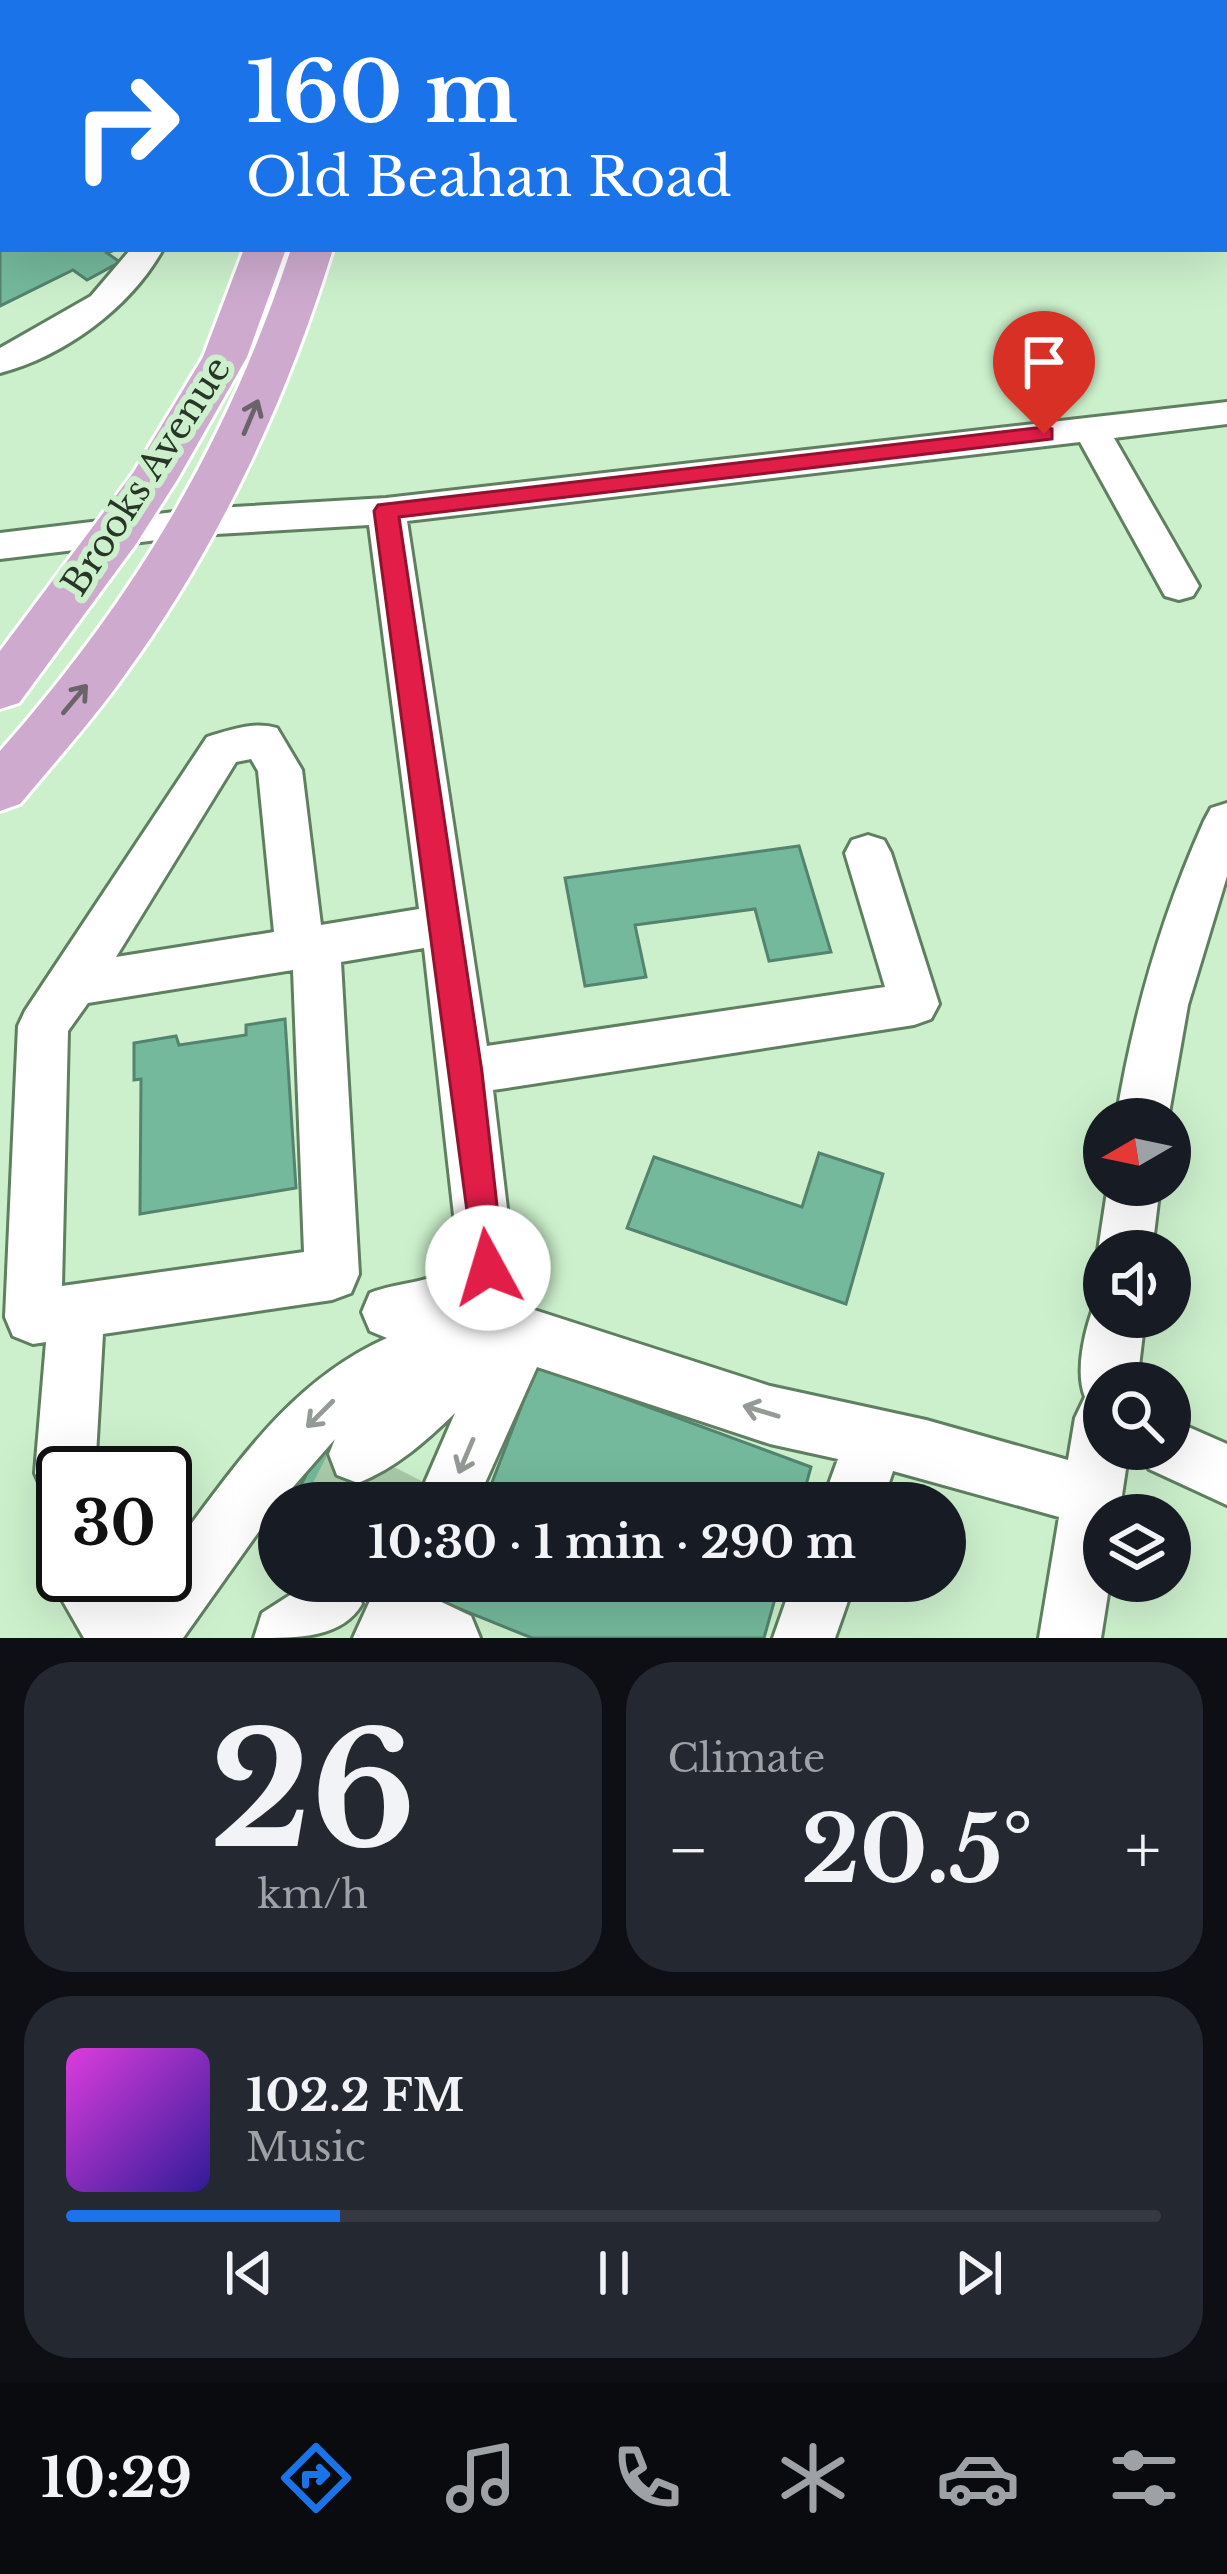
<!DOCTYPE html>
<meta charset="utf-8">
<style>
:root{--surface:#171b24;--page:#242831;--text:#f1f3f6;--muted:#9ea1a6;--line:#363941;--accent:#1a73e8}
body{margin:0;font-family:"Libre Baskerville",serif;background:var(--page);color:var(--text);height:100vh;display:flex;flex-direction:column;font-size:45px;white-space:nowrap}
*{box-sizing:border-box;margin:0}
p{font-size:39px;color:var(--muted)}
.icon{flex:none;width:66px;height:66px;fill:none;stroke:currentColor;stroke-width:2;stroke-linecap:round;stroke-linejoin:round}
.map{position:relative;height:1638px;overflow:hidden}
.panel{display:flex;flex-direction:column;gap:24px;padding:24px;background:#0d0f14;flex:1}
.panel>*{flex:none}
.guide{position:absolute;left:0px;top:0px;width:1227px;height:252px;box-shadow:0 12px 48px #0002;background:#1a73e8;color:#fff;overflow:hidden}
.needle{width:78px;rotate:261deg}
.controls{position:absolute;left:1083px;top:1098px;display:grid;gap:24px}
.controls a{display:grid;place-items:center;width:108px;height:108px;border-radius:50%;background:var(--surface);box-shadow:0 12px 48px #0002;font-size:60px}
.speed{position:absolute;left:36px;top:1446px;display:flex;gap:24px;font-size:60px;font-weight:700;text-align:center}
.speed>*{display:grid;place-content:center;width:156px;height:156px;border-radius:50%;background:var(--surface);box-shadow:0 12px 48px #0002;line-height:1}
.speed .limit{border:6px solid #111;border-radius:18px;background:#fff;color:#111}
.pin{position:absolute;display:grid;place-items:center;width:102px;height:102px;color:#fff;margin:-123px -51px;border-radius:50% 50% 50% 0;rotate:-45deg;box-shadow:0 0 12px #0007}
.pin .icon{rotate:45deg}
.me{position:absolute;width:132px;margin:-66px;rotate:354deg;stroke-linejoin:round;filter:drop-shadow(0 0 9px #0008)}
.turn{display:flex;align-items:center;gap:42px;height:252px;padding:0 48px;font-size:54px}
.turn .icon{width:156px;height:156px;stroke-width:2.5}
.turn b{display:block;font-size:84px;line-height:102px}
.big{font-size:90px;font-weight:700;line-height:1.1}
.panel .widget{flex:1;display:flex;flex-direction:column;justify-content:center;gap:18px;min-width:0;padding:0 42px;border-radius:48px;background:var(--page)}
.panel .dial{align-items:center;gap:0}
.dial b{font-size:156px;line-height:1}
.song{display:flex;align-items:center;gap:36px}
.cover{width:144px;height:144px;border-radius:18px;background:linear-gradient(135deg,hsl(300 70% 55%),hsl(250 70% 35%))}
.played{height:12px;border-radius:6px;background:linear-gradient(90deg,var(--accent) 25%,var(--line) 25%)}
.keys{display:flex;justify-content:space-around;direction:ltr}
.heat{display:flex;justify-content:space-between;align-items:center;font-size:66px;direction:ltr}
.panel .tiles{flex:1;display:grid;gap:24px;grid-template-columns:1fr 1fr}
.widget:last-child{grid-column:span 2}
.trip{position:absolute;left:258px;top:1482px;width:708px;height:120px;border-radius:60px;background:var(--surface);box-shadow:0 12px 48px #0002;font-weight:700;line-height:120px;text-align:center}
.tabs{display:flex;height:192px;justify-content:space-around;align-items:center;background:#090b0e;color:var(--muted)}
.tabs .icon{width:84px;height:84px}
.tabs .selected{color:var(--accent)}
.tabs b{font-size:54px;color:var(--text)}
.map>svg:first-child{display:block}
</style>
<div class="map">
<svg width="1227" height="1638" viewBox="0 0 1227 1638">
<rect width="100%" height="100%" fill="#ccf0cc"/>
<g fill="#74b99c" stroke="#54836f" stroke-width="3">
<polygon points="0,94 3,249 117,249 107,253 120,262 87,280 73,270 0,306"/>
<polygon points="799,846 831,952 769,961 755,909 635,925 646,977 585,986 565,878"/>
<polygon points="285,1019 296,1188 140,1214 141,1079 134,1080 134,1043 176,1036 179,1045 246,1035 246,1025"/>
<polygon points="819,1153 883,1174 846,1304 627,1228 654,1157 802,1207"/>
<polygon points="537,1366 811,1467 801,1503 484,1503"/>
<polygon points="322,1443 419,1485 411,1503 292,1503"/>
<polygon points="453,1581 780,1581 764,1638 532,1638 445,1603"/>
</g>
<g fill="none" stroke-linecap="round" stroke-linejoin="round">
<g stroke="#abcbab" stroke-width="54" stroke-dasharray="54 27" stroke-linecap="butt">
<polyline points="333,1503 358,1454"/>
<polyline points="383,1503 400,1470"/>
<polyline points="290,1585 293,1581"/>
</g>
<g stroke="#5f7f60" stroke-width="6">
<g id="minor">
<rect x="0" y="72" width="3" height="18"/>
<path d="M 131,249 L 163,249 C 131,307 65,356 0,373 L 0,348 L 91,296 Z"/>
<path d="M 1227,402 L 1227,424 L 1114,438 L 1199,586 L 1193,596 L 1179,600 L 1165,596 L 1080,442 L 407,521 L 487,1046 L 885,987 L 845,853 L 852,840 L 868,835 L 884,840 L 891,853 L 939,1004 L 931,1019 L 914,1025 L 493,1090 L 514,1268 L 506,1287 L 483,1312 L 525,1307 L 770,1386 L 926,1420 L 1068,1460 L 1075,1418 L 1085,1397 C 1074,1369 1086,1325 1097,1298 L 1104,1295 L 1104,1317 L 1145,1317 L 1137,1383 L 1104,1383 L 1104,1449 L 1129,1449 L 1119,1515 L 1104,1515 L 1104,1581 L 1110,1581 L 1101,1638 L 1039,1638 L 1059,1517 L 893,1471 L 882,1503 L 822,1503 L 838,1459 L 770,1444 L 537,1367 L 476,1503 L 416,1503 L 455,1413 C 426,1441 396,1468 358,1483 L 337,1475 L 329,1454 L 335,1439 L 279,1503 L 183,1638 L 84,1638 L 48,1575 L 57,1553 L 63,1551 L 63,1575 L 115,1575 L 133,1601 L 153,1575 L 165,1575 L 165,1559 C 230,1474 286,1383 387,1338 L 370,1331 L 362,1312 L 370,1293 C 403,1280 433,1286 459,1260 L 424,948 L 341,962 L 359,1274 L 351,1293 L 332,1300 L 103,1334 L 95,1473 L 63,1473 L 63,1502 L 44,1494 L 35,1473 L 46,1342 L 33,1344 L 13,1336 L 5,1317 L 18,1026 L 25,1011 L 207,737 C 230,730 254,721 277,728 L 302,770 L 321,925 L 419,909 L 369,525 L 199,535 L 0,559 L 0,533 L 199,509 L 386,498 ZM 251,759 L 258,771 L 274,932 L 116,957 L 236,762 ZM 293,970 L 304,1252 L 62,1286 L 68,1031 L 88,1003 Z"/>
<path d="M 1227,803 L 1227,876 L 1188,1005 L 1168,1119 L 1116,1119 C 1133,1015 1161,917 1204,821 L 1211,808 Z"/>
<polygon points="1108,1185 1160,1185 1152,1251 1104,1251 1104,1265 1098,1251"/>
<polygon points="1170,1419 1227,1444 1227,1505 1149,1469 1141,1449 1170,1449"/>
<path d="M 312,1581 L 353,1582 L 362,1604 C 342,1638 299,1638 254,1638 L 262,1613 Z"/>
<polygon points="379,1581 443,1581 435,1599 471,1616 480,1638 353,1638"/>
<polygon points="793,1581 855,1581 835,1638 773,1638"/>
</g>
</g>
<g stroke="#fff" stroke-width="6">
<g id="major">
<rect x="294" y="0" width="34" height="3"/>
<polygon points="244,249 286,249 247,357 177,480 136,544 19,703 0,709 0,651 133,473 203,357"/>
<path d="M 291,249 L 333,249 C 286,402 218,547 124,676 C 92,721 55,762 20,804 L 0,811 L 0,751 C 135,598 227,444 291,249 Z"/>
</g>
</g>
<use href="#minor" fill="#fff" fill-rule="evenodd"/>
<use href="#major" fill="#cdaace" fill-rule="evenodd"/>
</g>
<defs><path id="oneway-shaft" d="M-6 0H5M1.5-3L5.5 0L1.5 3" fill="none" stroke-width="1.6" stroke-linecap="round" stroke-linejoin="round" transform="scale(3)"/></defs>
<g stroke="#6a646a">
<use href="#oneway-shaft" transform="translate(251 417) rotate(-67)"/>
<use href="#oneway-shaft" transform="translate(75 699) rotate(-50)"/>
</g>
<g stroke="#949a94">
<use href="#oneway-shaft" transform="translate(761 1411) rotate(-163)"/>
<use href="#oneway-shaft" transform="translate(320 1414) rotate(135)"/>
<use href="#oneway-shaft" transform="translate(466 1456) rotate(113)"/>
</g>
<polygon fill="#e11d48" stroke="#92132f" stroke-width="3" points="1044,427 1052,429 1052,439 399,517 482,1072 504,1268 499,1279 488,1284 476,1279 374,511 378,505"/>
<g text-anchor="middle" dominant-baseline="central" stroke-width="12" stroke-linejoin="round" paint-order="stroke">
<g font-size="36" fill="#283628" stroke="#ccf0cc">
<text transform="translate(146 476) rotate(-57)">Brooks Avenue</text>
</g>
</g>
</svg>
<div class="controls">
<a><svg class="needle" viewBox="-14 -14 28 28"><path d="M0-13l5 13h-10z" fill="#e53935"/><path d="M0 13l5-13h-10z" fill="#9ea1a6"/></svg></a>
<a><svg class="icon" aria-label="sound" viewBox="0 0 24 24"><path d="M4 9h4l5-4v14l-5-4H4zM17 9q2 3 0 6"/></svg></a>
<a><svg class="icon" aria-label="search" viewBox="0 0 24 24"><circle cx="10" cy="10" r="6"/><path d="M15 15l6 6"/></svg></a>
<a><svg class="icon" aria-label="layers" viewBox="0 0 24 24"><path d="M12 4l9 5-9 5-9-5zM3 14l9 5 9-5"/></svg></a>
</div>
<div class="speed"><div class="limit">30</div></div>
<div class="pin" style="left:1044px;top:434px;background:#d93025"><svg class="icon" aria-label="arrive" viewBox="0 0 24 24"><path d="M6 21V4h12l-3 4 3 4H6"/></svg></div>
<svg class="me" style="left:488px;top:1268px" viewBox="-20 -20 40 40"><circle r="19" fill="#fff"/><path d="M0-13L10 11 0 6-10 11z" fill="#e11d48"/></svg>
<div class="trip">10:30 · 1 min · 290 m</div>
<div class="guide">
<div class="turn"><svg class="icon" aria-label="right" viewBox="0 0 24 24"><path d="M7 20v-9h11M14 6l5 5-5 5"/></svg><div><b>160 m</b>Old Beahan Road</div></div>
</div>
</div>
<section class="panel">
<div class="tiles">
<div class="widget dial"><b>26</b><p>km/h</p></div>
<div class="widget"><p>Climate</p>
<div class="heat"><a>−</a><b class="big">20.5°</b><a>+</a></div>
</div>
<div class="widget">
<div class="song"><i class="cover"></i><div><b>102.2 FM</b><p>Music</p></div></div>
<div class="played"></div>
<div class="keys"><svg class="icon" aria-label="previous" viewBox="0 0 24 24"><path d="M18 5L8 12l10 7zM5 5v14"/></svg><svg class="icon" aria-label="pause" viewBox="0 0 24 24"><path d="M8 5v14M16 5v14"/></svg><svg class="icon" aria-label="next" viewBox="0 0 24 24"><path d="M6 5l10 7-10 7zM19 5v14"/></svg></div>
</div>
</div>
</section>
<nav class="tabs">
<b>10:29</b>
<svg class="icon selected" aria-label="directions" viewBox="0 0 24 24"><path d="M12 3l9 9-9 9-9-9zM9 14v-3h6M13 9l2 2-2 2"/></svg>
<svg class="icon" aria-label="music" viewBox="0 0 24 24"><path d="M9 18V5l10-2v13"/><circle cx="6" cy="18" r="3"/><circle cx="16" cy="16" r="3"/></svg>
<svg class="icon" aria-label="phone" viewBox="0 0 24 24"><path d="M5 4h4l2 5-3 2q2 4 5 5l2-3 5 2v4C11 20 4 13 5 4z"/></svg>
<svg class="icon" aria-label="climate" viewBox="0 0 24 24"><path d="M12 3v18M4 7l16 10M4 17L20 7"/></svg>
<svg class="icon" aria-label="car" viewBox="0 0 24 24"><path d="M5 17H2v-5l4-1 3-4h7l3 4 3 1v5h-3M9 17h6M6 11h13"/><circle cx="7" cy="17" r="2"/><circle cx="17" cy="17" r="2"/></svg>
<svg class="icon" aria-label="filters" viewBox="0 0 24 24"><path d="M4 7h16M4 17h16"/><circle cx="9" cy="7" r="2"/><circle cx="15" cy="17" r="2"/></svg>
</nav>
